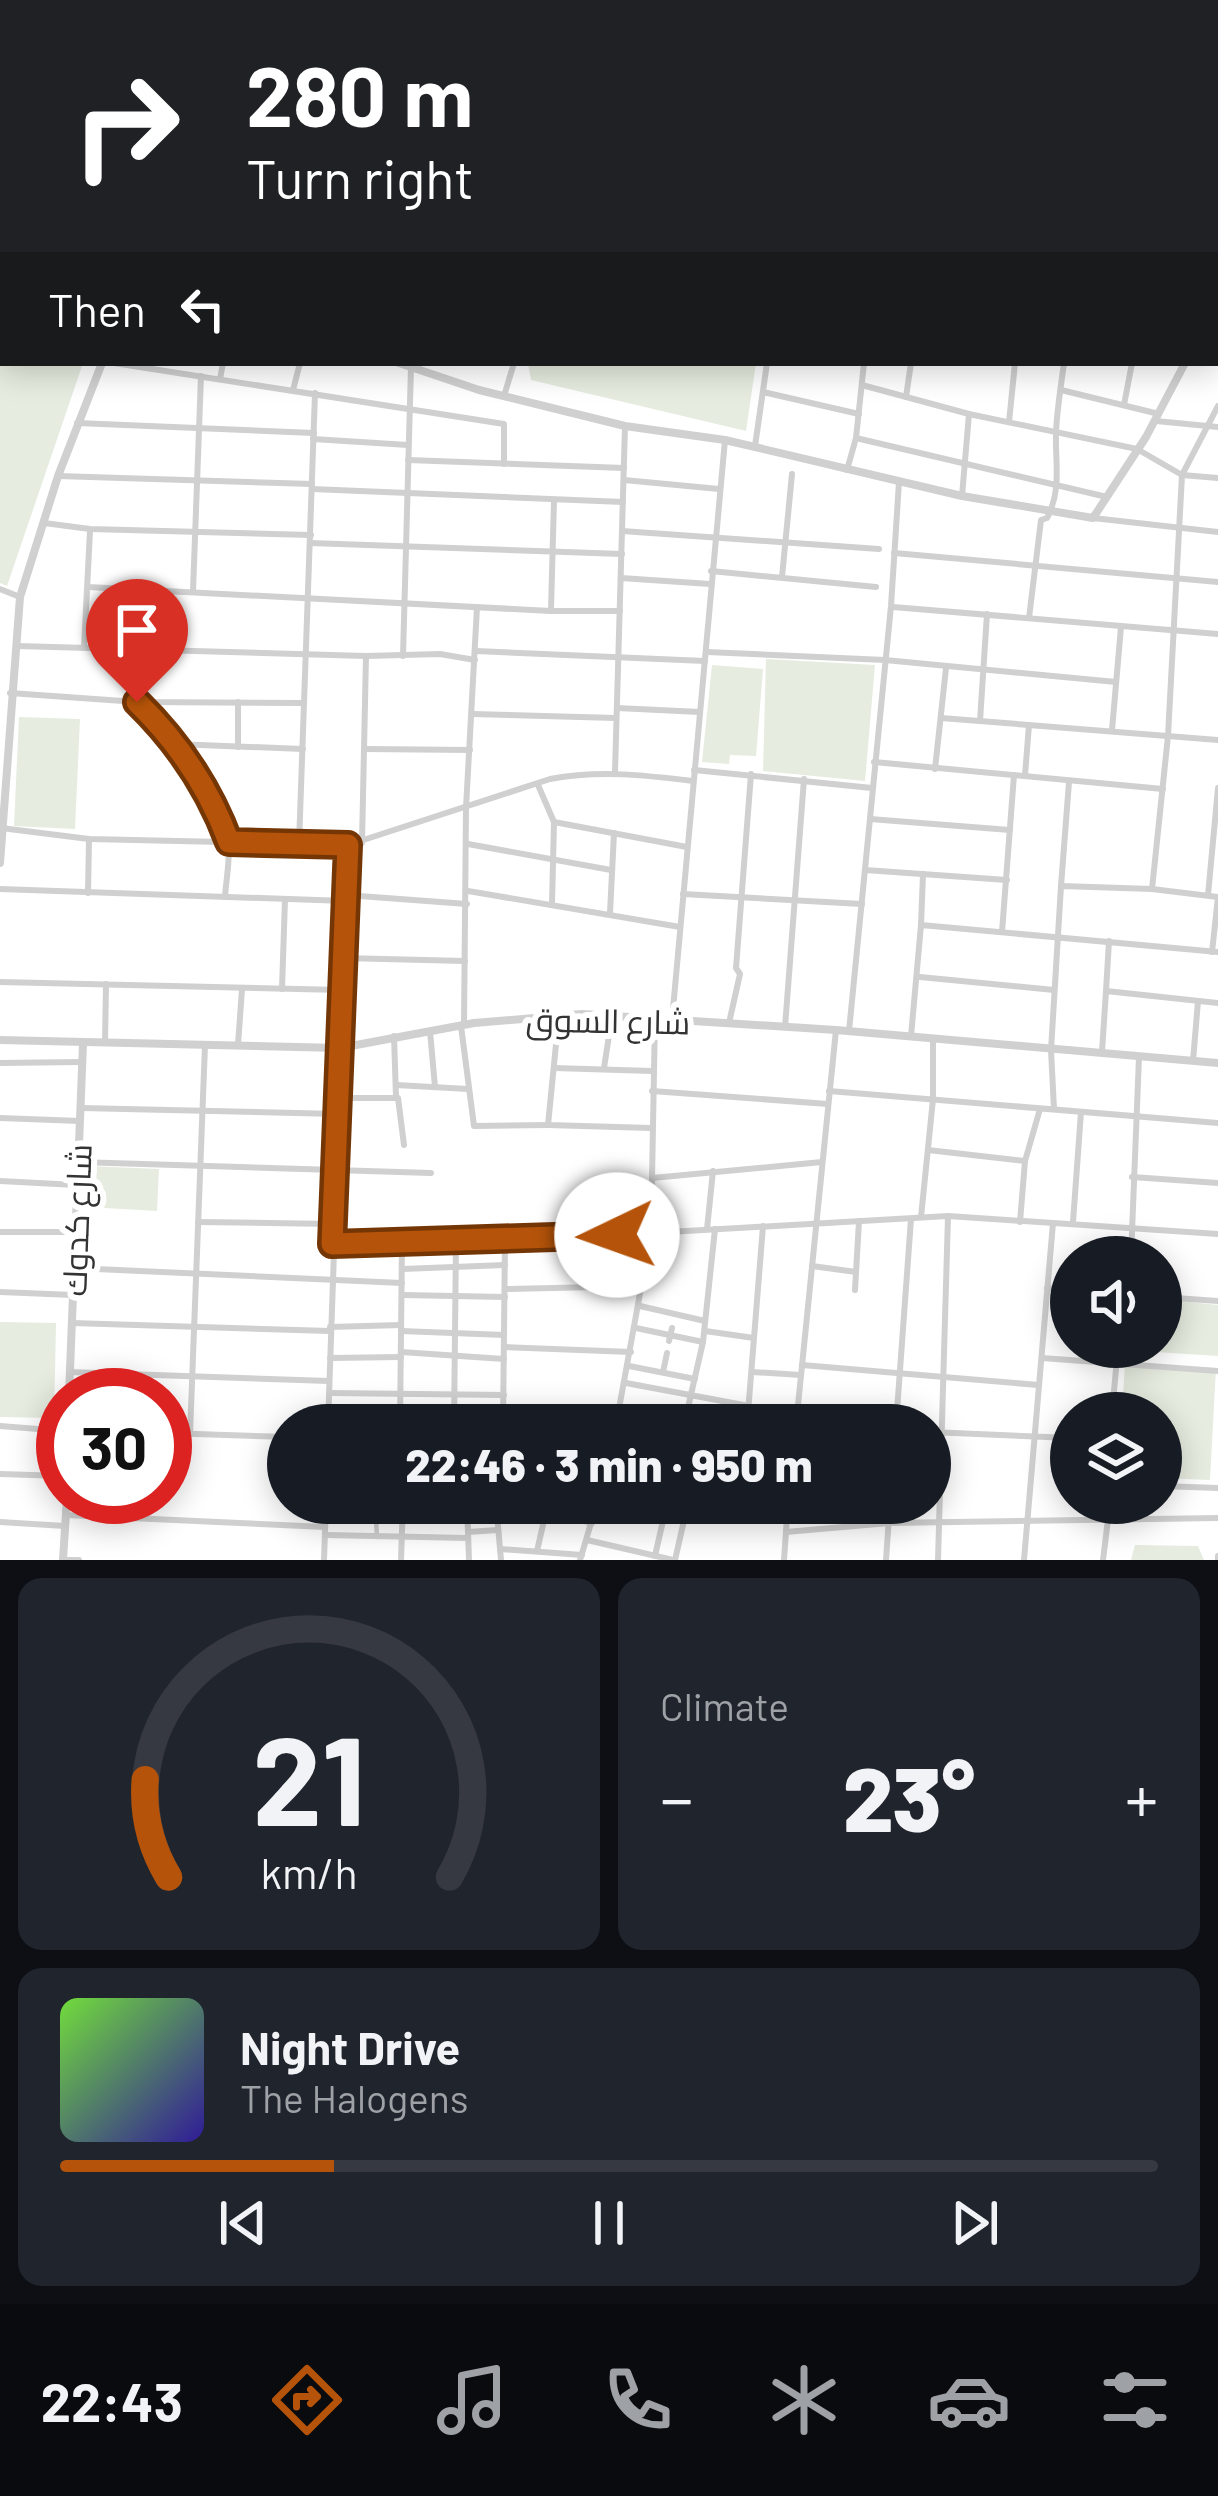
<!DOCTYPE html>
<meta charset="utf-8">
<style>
:root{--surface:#171b24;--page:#20242c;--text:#f1f3f6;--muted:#9ea1a6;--line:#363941;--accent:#b45309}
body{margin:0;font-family:Barlow,Cairo,sans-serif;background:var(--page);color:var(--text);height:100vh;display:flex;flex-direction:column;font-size:45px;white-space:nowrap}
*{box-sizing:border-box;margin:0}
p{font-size:39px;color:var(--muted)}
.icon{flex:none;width:66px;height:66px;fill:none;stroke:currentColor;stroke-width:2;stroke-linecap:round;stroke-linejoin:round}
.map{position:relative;height:1560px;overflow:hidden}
.details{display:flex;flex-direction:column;gap:18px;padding:18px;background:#0d0f14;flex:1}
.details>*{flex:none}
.hud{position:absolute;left:0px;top:0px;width:1218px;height:366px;box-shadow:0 6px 30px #0003;background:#202124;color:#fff;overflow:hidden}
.controls{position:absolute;left:1050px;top:1236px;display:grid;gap:24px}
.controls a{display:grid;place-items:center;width:132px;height:132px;border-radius:50%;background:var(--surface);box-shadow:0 6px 30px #0003;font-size:60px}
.speed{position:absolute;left:36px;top:1368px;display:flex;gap:24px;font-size:60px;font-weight:700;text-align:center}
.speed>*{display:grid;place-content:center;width:156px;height:156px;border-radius:50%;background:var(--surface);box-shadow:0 6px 30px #0003;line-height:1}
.speed .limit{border:18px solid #d22;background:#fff;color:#111}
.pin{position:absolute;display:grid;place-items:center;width:102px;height:102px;color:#fff;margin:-123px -51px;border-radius:50% 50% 50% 0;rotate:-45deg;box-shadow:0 0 12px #0007}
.pin .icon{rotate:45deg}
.me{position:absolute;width:132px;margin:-66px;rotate:267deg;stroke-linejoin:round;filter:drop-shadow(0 0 9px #0008)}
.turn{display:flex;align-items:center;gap:42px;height:252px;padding:0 48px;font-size:54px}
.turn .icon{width:156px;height:156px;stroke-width:2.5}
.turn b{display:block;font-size:84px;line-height:102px}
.then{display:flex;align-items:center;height:114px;padding:0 48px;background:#0003;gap:24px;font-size:45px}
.big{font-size:90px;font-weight:800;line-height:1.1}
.details .widget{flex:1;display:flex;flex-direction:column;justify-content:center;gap:18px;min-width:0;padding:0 42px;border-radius:24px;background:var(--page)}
.details .dial{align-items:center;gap:0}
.dial svg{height:312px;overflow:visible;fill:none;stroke:var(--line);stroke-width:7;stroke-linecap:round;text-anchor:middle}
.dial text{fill:var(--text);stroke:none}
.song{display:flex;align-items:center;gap:36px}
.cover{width:144px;height:144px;border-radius:18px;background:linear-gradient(135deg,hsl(100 70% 55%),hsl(250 70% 35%))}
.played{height:12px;border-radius:6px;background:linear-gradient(90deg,var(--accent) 25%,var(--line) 25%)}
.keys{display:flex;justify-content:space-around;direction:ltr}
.heat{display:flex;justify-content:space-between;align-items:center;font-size:66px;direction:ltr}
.details .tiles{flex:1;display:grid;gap:18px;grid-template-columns:1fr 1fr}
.widget:last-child{grid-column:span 2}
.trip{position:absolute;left:267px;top:1404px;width:684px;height:120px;border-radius:60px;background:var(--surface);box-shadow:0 6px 30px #0003;font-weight:800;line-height:120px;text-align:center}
.menu{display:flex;height:192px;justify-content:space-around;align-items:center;background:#090b0e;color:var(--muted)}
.menu .icon{width:84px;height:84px}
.menu .selected{color:var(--accent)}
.menu b{font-size:54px;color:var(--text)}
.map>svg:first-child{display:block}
</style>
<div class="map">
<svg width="1218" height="1560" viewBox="0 0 1218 1560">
<rect width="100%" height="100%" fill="#fff"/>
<g fill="#e6ecdf">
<polygon points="0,254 3,363 83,363 7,586 0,583"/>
<polygon points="528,363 756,363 746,431 531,380"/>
<polygon points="766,659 875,665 865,781 763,771"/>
<polygon points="712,665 763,669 756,756 730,755 729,764 702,762"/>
<polygon points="19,717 80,719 75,829 14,826"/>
<polygon points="87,1166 159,1169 157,1211 87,1207"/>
<polygon points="1161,1299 1218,1305 1218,1356 1124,1350 1161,1347"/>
<polygon points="0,1322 56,1323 54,1418 0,1417"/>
<polygon points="1125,1363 1216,1368 1210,1480 1161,1478 1161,1413 1122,1413"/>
<polygon points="1135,1545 1198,1546 1204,1560 1131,1560"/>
</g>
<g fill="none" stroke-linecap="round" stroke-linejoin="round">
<polyline stroke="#d0d0d0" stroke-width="4.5" points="375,1503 377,1537"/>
<g stroke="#d0d0d0" stroke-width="6">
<polyline points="170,0 171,3"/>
<polyline points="243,0 252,3"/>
<polyline points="548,0 559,3"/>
<polyline points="979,0 979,3"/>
<polyline points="23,3 24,0"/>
<polyline points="222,3 223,0"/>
<polyline points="309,3 310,0"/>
<polyline points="362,3 363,0"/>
<polyline points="422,3 423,0"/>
<polyline points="482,3 483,0"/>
<polyline points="603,3 604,0"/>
<polyline points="654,3 656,0"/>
<polyline points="706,3 706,0"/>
<polyline points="762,3 762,0"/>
<polyline points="811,3 812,0"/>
<polyline points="865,3 865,0"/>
<polyline points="1025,3 1025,0"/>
<polyline points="1119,3 1119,0"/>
<polyline points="1174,3 1174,0"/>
<polyline points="0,13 3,14"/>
<polyline points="0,76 3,66"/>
<polyline points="1215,105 1218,95"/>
<polyline points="0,151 3,152"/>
<polyline points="1215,207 1218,208"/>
<polyline points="1,235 3,228"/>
<polyline points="1215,269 1218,270"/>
<polyline points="114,363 504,424 504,464"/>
<polyline points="220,379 223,363"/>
<polyline points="862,385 969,414 1137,449 1182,475 1218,478"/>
<polyline points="293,390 300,363"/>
<polyline points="1061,390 1159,414"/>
<polyline points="763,392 859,414"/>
<polyline points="504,396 514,363"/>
<polyline points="906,397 911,363"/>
<polyline points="1124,405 1132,363"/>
<polyline points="1156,421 1218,427"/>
<polyline points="1009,422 1015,363"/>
<polyline points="77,423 314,433"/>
<polyline points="856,438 1107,497"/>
<polyline points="313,439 408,445"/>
<polyline points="755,446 767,363"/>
<polyline points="408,460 624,468"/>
<polyline points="847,470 856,438 864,363"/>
<polyline points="58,476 312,484"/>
<polyline points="624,480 719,489"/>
<polyline points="312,489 623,502"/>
<polyline points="962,496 969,414"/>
<polyline points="1093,518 1218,532"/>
<polyline points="44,523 90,529 311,535"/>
<polyline points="622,531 879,549"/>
<polyline points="310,543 622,554"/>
<polyline points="894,553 1218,582"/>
<polyline points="711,571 876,587"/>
<polyline points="782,577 792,474"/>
<polyline points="621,578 710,584"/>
<polyline points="88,587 551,611 620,611"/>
<polyline points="0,589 20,597"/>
<polyline points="193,591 201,376"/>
<polyline points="893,607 1218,634"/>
<polyline points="551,610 554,500"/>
<path d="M 1029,618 L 1041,520 L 1047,518 C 1062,490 1055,462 1056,432 C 1057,409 1061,386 1064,363"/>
<polyline points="17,646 366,656 440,654 475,660"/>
<polyline points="84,647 90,531"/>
<path d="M 138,649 L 137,702 C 171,736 218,791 228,839 C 231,857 226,879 225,897"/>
<polyline points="476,651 705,661"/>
<polyline points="707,652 885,660 1116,682"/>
<polyline points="403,656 411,367"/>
<polyline points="10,693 137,702 304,703"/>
<polyline points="617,708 700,712"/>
<polyline points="472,714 616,718"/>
<polyline points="941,718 1218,740"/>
<polyline points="980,721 987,614"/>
<polyline points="1112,730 1121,627"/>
<polyline points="175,744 303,749"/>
<polyline points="238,747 238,702"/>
<polyline points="365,749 470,750"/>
<polyline points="874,762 1163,789"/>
<polyline points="935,769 946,668"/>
<polyline points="694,770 872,788"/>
<polyline points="615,772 625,426"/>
<polyline points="1025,775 1029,725"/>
<polyline points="538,785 554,822 552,904"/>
<polyline points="870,819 1010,830"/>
<polyline points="554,822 687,847"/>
<path d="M 1,828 L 89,839 L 348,845 L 550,779 C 599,770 644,775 693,781"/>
<polyline points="362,843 366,656"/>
<polyline points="299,844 315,393"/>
<polyline points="468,844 611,870"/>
<polyline points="865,870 1007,880"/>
<polyline points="1061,886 1069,782"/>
<polyline points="0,889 345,901"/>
<polyline points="1152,889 1168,736 1182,475 1218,406"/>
<polyline points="468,891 680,927"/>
<polyline points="88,893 89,839"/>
<polyline points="683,894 862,904"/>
<polyline points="346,895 467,904"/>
<polyline points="1208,895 1218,788"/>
<polyline points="610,913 614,833"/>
<polyline points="921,925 923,874"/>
<polyline points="1002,932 1014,775"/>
<polyline points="1212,952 1218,897"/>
<polyline points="343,958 465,961"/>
<polyline points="920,977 1054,990"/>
<polyline points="0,982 342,990"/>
<polyline points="282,989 285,899"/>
<polyline points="1106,991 1109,941"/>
<polyline points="559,1014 548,1125 651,1128"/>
<polyline points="672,1020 725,440"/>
<polyline points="729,1023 740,974 736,968 751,774"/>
<polyline points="464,1025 466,808 477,607"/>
<polyline points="461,1026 474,1126 548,1125"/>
<polyline points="785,1027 804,779"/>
<polyline points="430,1031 435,1087"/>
<polyline points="849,1031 891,606 899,482"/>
<polyline points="394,1036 396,1097"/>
<polyline points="911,1036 921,925 1218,952"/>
<polyline points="105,1043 106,984"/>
<polyline points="238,1045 242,989"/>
<polyline points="1102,1052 1106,991 1218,1003"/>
<polyline points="1193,1061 1198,1001"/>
<polyline points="0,1063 81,1062"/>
<polyline points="554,1068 652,1071"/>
<polyline points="604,1068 612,1016"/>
<polyline points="396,1085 468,1089"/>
<polyline points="652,1091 828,1104"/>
<polyline points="829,1091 1218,1123"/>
<polyline points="339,1098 398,1098 404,1145"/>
<polyline points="81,1108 337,1114"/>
<polyline points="1054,1109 1051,1050 1061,886 1152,889 1218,897"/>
<polyline points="0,1118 80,1121"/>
<polyline points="928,1150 1025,1161"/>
<polyline points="78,1162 431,1173"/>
<polyline points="1132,1177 1218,1183"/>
<polyline points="652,1178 822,1162"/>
<polyline points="0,1181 76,1185"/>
<polyline points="921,1217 933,1099 933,1040"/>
<polyline points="198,1222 333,1224"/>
<polyline points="1020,1222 1025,1161 1040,1109"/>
<polyline points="1073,1222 1081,1112"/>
<polyline points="707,1229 713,1171"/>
<polyline points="0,1232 75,1232"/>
<polyline points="333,1244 582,1237 948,1216 1218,1234"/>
<polyline points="1131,1257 1139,1057"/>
<polyline points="812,1266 856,1272"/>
<polyline points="74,1268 402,1283"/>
<polyline points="402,1269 505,1265"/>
<polyline points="1047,1288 1071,1290"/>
<polyline points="505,1289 643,1286"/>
<polyline points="855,1290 859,1221"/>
<polyline points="0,1292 73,1295"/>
<polyline points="402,1295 505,1297"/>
<polyline points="1161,1297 1218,1301"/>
<polyline points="640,1306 705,1321"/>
<polyline points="72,1323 330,1331"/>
<polyline points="330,1327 401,1325"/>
<polyline points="636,1328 703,1342"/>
<polyline points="401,1331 504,1335"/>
<polyline points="705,1331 754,1338"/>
<polyline points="669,1341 672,1328"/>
<polyline points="504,1347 631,1352"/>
<polyline points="401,1352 504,1359"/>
<polyline points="330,1358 401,1357"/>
<polyline points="1042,1358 1218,1371"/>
<polyline points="802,1365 1038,1385"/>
<polyline points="629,1366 695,1379"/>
<polyline points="69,1372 329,1381"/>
<polyline points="663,1372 667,1353"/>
<polyline points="752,1372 801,1375"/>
<polyline points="626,1383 749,1406"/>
<polyline points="329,1393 504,1395"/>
<polyline points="1112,1413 1118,1347"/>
<polyline points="400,1415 503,1417"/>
<polyline points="618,1415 671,1425"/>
<polyline points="748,1419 825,1425"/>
<polyline points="328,1425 348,847"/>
<polyline points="400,1425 402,1242"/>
<polyline points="454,1425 456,1240"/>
<polyline points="503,1425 505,1239"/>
<polyline points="616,1425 651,1233 655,1018"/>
<polyline points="684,1425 703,1342 715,1229"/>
<polyline points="747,1425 763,1226"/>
<polyline points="796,1425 836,1030"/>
<polyline points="896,1425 911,1219"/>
<polyline points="0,1426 63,1431"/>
<polyline points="930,1432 1071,1438"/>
<polyline points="165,1433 288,1437"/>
<polyline points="190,1434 205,1045"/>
<polyline points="0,1474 63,1476"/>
<polyline points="1161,1486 1218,1488"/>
<polyline points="467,1503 469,1560"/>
<polyline points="496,1503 501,1560"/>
<polyline points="615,1503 665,1513"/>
<polyline points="732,1503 787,1514"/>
<polyline points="546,1510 592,1523"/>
<polyline points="403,1511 467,1511"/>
<polyline points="66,1515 325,1527"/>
<polyline points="0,1522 65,1526"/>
<polyline points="468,1532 498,1530"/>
<polyline points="786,1532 889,1523 1218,1518"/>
<polyline points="325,1535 468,1538"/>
<polyline points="587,1540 673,1560"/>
<polyline points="500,1549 582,1555"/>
<polyline points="537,1551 548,1503"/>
<polyline points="655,1556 667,1503"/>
<polyline points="63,1560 79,1560"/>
<polyline points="324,1560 326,1503"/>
<polyline points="401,1560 403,1503"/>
<polyline points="580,1560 597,1503"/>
<polyline points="675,1560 688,1503"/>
<polyline points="784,1560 788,1503"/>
<polyline points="886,1560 890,1503"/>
<polyline points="938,1560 948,1216"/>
<polyline points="1024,1560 1053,1223"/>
<polyline points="1103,1560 1110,1503"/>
<polyline points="1218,1560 1218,1556"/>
</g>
<g stroke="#d0d0d0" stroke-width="8">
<polyline points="1215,306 1218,302"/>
<polyline points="399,363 479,390 625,426 725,440 962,496 1093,518 1146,437 1185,363"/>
<polyline points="0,863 20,597 58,476 102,363"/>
<polyline points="0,1040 340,1048 474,1023 582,1014 836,1030 1218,1063"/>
<polyline points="69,1395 83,1044"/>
<polyline points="63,1560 67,1497"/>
</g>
</g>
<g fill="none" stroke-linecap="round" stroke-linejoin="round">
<g stroke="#753606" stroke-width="30">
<path id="route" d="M 137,702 C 178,742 209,788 229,842 L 348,845 L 332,1244 L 617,1235"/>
</g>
<use href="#route" stroke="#b45309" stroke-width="21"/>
</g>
<g text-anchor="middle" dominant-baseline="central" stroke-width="12" stroke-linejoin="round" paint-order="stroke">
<g font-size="33" fill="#333" stroke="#fff">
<text transform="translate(608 1020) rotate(1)">شارع السوق</text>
<text transform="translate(76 1220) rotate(-88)">شارع كدوك</text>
</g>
</g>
</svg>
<div class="controls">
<a><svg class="icon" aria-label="sound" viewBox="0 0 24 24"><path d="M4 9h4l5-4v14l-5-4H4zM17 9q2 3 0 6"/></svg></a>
<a><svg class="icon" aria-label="layers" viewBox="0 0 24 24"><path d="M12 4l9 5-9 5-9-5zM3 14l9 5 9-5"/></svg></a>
</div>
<div class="speed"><div class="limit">30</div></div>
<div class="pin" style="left:137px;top:702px;background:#d93025"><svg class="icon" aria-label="arrive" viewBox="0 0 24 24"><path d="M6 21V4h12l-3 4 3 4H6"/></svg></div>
<svg class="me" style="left:617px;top:1235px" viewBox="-20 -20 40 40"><circle r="19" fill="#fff"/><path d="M0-13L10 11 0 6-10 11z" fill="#b45309"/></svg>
<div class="trip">22:46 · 3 min · 950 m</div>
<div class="hud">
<div class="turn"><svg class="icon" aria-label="right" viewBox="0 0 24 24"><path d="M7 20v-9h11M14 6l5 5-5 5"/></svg><div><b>280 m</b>Turn right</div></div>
<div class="then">Then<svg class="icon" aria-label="left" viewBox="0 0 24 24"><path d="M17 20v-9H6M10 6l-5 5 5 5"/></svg></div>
</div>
</div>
<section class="details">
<div class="tiles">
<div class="widget dial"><svg viewBox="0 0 100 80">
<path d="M14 69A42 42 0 1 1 86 69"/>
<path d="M14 69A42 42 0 0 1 8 44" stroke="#b45309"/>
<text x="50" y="56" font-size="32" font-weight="700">21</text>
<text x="50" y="72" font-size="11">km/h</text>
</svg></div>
<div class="widget"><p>Climate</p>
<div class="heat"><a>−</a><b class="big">23°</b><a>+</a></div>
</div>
<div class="widget">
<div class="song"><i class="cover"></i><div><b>Night Drive</b><p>The Halogens</p></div></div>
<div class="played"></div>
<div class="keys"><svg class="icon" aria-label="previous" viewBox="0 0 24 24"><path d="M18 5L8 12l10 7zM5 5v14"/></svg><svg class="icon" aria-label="pause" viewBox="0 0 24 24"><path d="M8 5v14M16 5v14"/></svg><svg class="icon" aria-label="next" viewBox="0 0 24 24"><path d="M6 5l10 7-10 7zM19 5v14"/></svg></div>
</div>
</div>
</section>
<nav class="menu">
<b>22:43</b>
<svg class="icon selected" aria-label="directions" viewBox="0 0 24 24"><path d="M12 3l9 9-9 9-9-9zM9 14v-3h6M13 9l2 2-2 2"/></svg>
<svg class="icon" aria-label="music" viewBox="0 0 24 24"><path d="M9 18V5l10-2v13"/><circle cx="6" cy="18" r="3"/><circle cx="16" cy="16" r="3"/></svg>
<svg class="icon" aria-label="phone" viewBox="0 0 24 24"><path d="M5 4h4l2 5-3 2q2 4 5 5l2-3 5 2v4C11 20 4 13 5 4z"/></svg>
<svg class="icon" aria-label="climate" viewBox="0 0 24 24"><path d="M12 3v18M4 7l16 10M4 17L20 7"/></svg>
<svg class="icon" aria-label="car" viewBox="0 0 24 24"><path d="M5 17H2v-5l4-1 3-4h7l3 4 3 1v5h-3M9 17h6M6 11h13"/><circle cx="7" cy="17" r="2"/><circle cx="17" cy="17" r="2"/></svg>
<svg class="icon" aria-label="filters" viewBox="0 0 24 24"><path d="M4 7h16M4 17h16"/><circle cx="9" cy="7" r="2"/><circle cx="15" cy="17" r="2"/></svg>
</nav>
